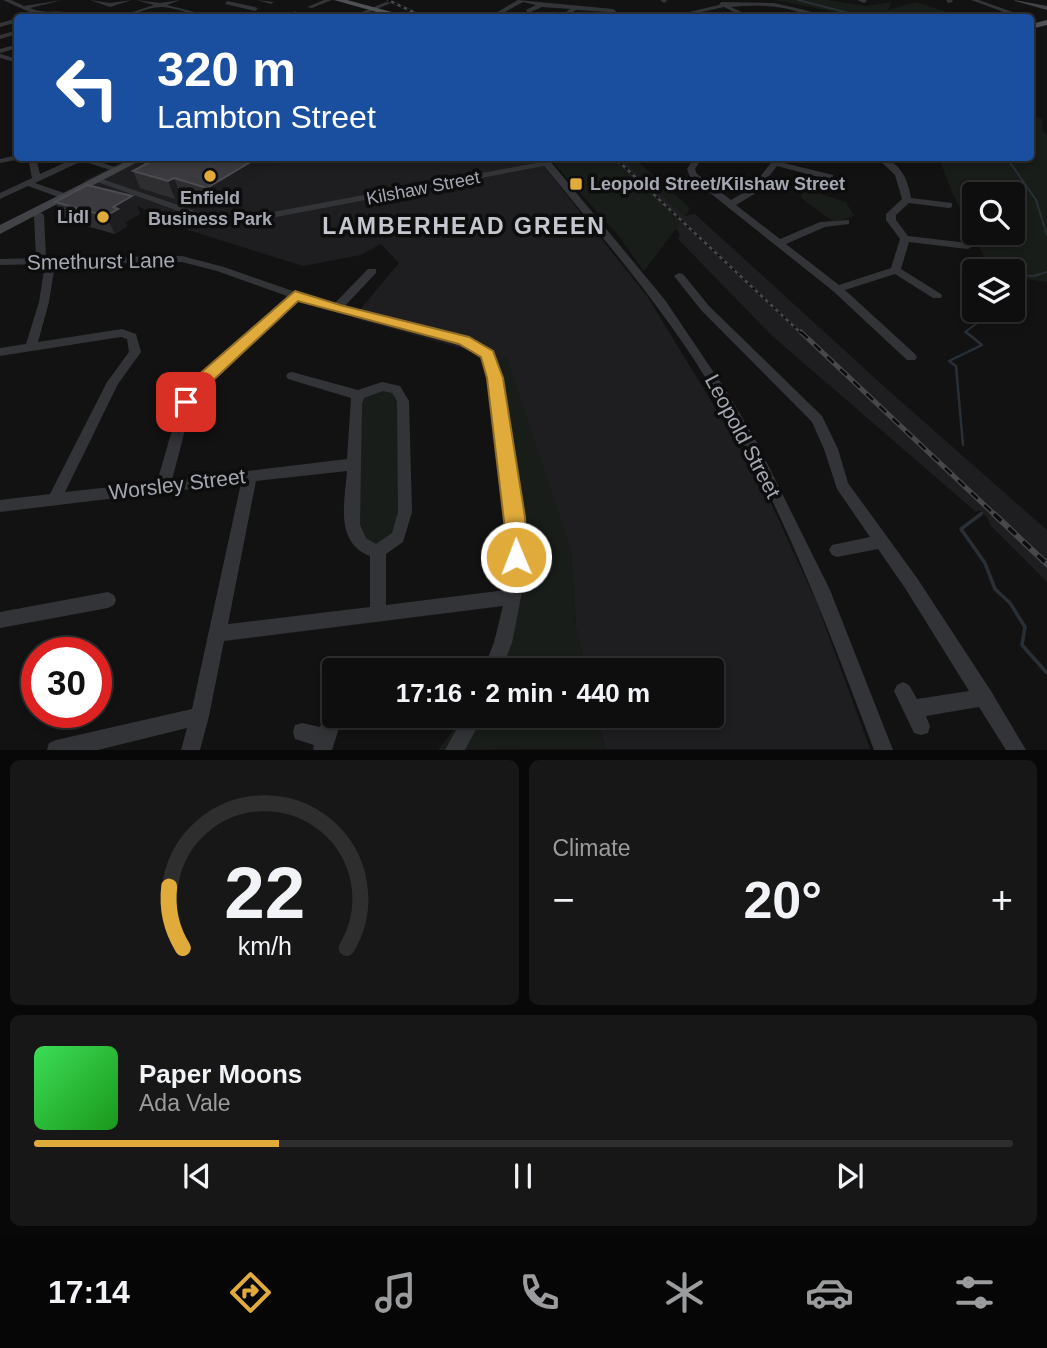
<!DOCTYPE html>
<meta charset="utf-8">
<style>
:root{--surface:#0e0e0e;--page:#171717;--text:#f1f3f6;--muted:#9b9c9e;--line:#2e2e2e;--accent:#e1ab3b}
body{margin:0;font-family:Helvetica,sans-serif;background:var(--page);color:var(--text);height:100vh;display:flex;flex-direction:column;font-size:26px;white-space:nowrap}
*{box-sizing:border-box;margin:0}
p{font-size:23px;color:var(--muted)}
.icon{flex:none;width:38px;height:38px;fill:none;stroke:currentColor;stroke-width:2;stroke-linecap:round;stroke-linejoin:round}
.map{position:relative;height:750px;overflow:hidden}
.details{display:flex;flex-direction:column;gap:10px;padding:10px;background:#080808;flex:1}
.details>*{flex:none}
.banner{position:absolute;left:14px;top:14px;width:1020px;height:147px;border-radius:7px;box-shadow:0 4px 10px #0003,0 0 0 2px var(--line);background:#1a4fa0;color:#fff;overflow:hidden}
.buttons{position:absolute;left:962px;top:182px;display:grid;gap:14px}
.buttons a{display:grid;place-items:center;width:63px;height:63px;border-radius:7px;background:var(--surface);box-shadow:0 4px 10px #0003,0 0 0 2px var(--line);font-size:35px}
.speed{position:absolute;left:21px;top:637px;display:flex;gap:14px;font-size:35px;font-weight:700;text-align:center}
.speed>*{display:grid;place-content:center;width:91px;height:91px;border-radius:50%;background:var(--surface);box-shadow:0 4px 10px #0003,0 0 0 2px var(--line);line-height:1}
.speed .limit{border:10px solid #d22;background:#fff;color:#111}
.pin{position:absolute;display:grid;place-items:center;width:60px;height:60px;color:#fff;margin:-30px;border-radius:14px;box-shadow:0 4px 10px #0006}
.me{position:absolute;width:77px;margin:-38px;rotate:359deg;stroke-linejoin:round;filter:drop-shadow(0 0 5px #0008)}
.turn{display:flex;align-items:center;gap:24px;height:147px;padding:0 28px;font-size:32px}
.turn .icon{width:91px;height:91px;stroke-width:2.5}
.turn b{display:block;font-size:49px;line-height:60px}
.big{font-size:52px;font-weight:600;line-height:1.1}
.details .tile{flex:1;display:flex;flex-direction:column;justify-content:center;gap:10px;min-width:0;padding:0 24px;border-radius:10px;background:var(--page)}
.details .dial{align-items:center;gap:0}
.dial svg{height:182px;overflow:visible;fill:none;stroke:var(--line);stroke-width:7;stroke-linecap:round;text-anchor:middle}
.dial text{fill:var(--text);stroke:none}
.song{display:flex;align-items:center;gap:21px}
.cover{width:84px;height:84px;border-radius:10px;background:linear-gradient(135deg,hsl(130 70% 55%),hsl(120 70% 35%))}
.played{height:7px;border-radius:4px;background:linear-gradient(90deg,var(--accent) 25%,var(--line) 25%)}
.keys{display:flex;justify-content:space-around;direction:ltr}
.heat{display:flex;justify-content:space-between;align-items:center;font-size:38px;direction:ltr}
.details .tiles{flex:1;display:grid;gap:10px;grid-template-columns:1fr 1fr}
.tile:last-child{grid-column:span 2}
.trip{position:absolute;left:322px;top:658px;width:402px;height:70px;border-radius:7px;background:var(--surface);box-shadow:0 4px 10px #0003,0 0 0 2px var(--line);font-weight:600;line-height:70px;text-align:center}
.tabs{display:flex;height:112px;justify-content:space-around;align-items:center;background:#060606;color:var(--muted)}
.tabs .icon{width:49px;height:49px}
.tabs .selected{color:var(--accent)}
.tabs b{font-size:32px;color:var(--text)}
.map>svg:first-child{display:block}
</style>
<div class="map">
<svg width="1047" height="750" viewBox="0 0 1047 750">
<rect width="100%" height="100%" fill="#121213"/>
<g fill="#1e1e20">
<polygon points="130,158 537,158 647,296 763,486 816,601 870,749 605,749 597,716 712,716 712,670 586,670 576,629 571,549 486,364 468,350 353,318 399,263 381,244 361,255 303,266 188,230 84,181"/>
<polygon points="612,158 622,158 685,216 695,214 888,390 1047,530 1047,582 990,525 987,517 979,510 976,512 770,334 678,239 680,234 675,228 680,221"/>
</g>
<g fill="#181d19" fill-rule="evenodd">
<path d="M 772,0 L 828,0 L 866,6 L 892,2 L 888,10 L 916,2 L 963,17 L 896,17 L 886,11 L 885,17 C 847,18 810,5 772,0 Z"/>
<path d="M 1031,113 L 1043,120 L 1042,130 L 1047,135 L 1047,282 L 1013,277 L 1013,271 L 991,271 L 951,190 L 939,158 L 1031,158 ZM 975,194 L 1013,194 L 1013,233 L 975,233 Z"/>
<polygon points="549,158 612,158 681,222 644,271 618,235"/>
<polygon points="622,158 634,158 690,208 685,216"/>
<polygon points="802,188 846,202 854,216 834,222 801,198"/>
<polygon points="507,358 571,549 576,629 586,670 484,670 497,631 511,564 486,364"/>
<polygon points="382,386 403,401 398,537 378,551 356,539 358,395"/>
<polygon points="464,716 597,716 605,749 438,750"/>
</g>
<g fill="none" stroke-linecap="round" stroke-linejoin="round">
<g stroke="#293035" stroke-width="2">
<polyline points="798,0 868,18"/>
<polyline points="1007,158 1036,200 1047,235"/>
<polyline points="1013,275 1034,276 1047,272"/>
<polyline points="968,334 965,332 984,318 998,320 1004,317 1000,310"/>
</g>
<g stroke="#293035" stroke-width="2.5">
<polyline points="963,445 956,366 949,361 982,345 966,332"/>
<polyline points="978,516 982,513"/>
</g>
<polyline stroke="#293035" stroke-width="3.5" points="981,514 961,529 985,563 995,589 1010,603 1025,627 1022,645 1047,673"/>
<g fill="#333437" fill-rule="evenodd">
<path d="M 3,0 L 11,0 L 24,6 L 63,0 L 30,8 C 49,16 58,7 77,16 L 68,18 L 69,16 C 55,12 38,18 24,18 L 36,15 Z"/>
<polygon points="90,0 110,3 132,0 110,7"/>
<path d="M 136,0 L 160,3 L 180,0 L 167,5 L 218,18 C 199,18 182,9 163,7 C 147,6 130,18 114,18 L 154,5 Z"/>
<polygon points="257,0 274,2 271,4"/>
<polygon points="324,0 332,0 312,8 307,7"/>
<polygon points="518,0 613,9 616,11 609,18 603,18 608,12 576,10 565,17 562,15 570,9 542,7 528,13 526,10 536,5 523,2 494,18 487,18"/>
<polygon points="660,0 666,0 667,1 664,3"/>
<polygon points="857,0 866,0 867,1 864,3"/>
<polygon points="946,0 952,0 953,2 948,3"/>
<polygon points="971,0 979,0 1029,18 1020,18"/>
<polygon points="227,1 255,7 258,9 255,11 225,4"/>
<polygon points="386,2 391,3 360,16 355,15"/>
<path d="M 721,2 L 774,3 L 809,11 L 826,18 C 813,18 801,12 788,9 C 769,5 750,5 731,7 L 754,18 L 746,18 L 724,7 L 697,13 L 705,18 L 698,18 L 689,12 L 719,5 Z"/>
<polygon points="295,11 297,14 290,18 282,18"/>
<polygon points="167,15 169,16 170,18 164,18"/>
<polygon points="18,18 18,22 0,27 0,23"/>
<polygon points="18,30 18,34 0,39 0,35"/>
<polygon points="18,44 18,48 0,53 0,49"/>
<polygon points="0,54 18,59 18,63 0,58"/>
<polygon points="18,155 18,158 21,159 0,163 0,159"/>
<polygon points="28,158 36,158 40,174 75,158 88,158 121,169 117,172 82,161 35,183 67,194 67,198 61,198 28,186 0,199 0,193 32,178"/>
<path d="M 538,158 L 546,158 L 550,161 L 665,300 L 727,392 L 755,439 L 830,590 L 893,750 L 874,750 C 829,630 784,510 719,400 C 670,315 606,242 544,166 L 240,224 L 209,222 L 92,180 L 99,178 L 213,217 L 240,218 L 541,162 Z"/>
<path d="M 694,158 L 702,158 L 695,169 L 697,174 L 731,200 L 750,189 L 775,158 L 783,158 L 780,162 L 833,175 L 833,179 L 830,180 L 777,166 L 756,193 L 736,205 L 780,239 L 820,222 L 849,220 L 849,224 L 825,227 L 786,244 L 839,285 L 891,268 L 900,239 L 886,220 L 886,214 L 902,199 L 895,175 L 877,158 C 899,158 908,179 911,198 L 952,203 L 952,207 L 949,208 L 909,203 L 896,215 L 896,220 L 908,236 L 968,243 L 973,246 L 968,249 L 909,242 L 901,269 L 941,294 L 942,296 L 941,298 L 933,298 L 895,274 L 845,290 L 915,354 L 917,357 L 915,360 L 907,360 L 833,291 L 690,177 L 687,169 Z"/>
<path d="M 35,208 L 44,215 L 46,258 L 182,256 L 224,267 L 333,305 L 368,269 L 376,269 L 376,273 L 343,308 C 394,321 445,328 492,351 L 501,378 L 522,517 L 525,577 L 512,643 L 501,670 L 483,670 L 494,643 L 503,606 L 224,641 L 209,716 L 200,750 L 181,750 L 187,728 L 98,750 L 47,750 L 49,743 L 56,740 L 192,709 L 241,483 L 0,512 L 0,500 L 50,494 L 107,382 L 129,352 L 127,339 L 121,337 L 0,356 L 0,348 L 26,344 L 39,302 L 45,264 L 0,265 L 0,259 L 36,258 L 34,216 L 30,211 ZM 182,262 L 217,271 L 287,296 L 197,379 L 181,399 L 157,482 L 65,492 L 118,384 L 141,352 L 136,334 L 122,329 L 38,342 L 49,302 L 55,264 ZM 296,300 C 358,322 424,327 483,356 L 489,378 L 508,517 L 509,577 L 506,590 L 386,605 L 386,554 L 403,542 L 412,512 L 409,401 L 400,386 L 382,382 L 358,390 L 292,372 L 288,373 L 286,376 L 288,379 L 351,398 L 347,459 L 172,480 L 192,403 L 205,385 ZM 383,391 L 392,393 L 397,401 L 398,512 L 392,533 L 376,544 L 366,538 L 360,525 L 362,404 L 364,398 ZM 347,471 C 345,501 334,542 370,556 L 370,607 L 228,624 L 256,481 Z"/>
<polygon points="679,273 683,274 709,306 822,416 838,449 848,483 917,578 991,691 1026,750 1006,750 979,707 926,716 930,726 928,733 921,735 914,733 894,691 897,685 903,682 909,685 917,699 969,691 905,588 878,549 837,557 832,555 829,550 832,545 870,537 837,489 824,449 812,422 701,310 674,276"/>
<polygon points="108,592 114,595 116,600 114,605 108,608 0,628 0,612"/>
<polygon points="334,706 334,716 343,716 332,750 313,750 314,745 295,739 293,732 295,725 302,723 320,727 327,708"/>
<polygon points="464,716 483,716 465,750 445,750"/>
</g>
<g fill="#414347" fill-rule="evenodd">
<polygon points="1014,0 1047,6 1047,10 1015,1"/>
<polygon points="133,158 145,158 0,234 0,225"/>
</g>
<g fill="#4f5156" fill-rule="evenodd">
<polygon points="334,0 347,0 414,18 398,18"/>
<polygon points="1047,20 1047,25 1031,29 1031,24"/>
</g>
<g stroke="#46484c" stroke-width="2.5">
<g id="rail-far2">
<polyline points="388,0 426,18"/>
<polyline points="615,158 802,334"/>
</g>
</g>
<g stroke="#46484c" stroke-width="5">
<polyline id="rail-far1" points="801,332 996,516"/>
</g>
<g stroke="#46484c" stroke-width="6">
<polyline id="rail" points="994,514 1047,564"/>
</g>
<use href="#rail-far2" stroke="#0d0d0e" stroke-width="2" stroke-dasharray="3.5" stroke-linecap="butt"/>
<use href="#rail-far1" stroke="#0d0d0e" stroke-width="2.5" stroke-dasharray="9" stroke-linecap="butt"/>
<use href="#rail" stroke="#0d0d0e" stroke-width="3.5" stroke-dasharray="10" stroke-linecap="butt"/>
</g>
<g fill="#2e2e31">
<polygon points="288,158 214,206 181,196 175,199 140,188 133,171"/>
<polygon points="132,196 140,214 125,222 127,226 115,234 65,220 55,202"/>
</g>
<g fill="#1d1d1f">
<polygon points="46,158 63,158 49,162"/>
<polygon points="257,158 288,158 214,206 207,188"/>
<polygon points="174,178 181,196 175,199 168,181"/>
<polygon points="132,196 140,214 125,222 127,226 115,234 106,216 113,207"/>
</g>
<g fill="#3b3b3f" stroke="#4b4c51" stroke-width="2">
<polygon points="157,158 257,158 207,188 174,178 168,181 133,171"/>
<polygon points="87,185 132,196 113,207 118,209 106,216 55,202"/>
</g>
<polygon fill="#e1ab3b" stroke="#926f26" stroke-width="2" points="295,291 340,305 469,337 493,351 503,378 525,517 527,557 524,563 516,566 509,563 487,378 481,357 459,344 298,301 207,386 192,407 180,407 178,402 196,377"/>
<g fill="#e1ab3b" stroke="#0d0d0e" stroke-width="2.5">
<circle cx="210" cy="176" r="7"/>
<rect x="569" y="177" width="14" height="14" rx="3.5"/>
<circle cx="103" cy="217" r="7"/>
</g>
<g text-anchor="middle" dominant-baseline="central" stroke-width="7" stroke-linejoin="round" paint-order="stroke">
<g font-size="18" font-weight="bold" fill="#a4a8b2" stroke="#0d0d0e" text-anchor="start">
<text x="590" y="184">Leopold Street/Kilshaw Street</text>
<text x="210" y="198" text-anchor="middle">Enfield<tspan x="210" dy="21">Business Park</tspan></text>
<text x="89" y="217" text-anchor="end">Lidl</text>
</g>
<g font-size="18" fill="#a4a8b2" stroke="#0d0d0e">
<text transform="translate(423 188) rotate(-11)">Kilshaw Street</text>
</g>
<g font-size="21" fill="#a4a8b2" stroke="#0d0d0e">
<text transform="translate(101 261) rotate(-1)">Smethurst Lane</text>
<text transform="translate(743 436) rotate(62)">Leopold Street</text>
<text transform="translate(177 484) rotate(-7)">Worsley Street</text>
</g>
<g font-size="23" font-weight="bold" letter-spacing="2" fill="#c5c7cf" stroke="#0d0d0e">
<text x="464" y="226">LAMBERHEAD GREEN</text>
</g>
</g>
</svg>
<div class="buttons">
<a><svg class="icon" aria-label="search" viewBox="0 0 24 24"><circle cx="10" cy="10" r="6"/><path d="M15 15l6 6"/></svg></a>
<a><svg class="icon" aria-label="layers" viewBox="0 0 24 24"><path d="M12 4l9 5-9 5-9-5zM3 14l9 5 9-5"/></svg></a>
</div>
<div class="speed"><div class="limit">30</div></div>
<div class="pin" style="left:186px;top:402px;background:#d93025"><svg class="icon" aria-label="arrive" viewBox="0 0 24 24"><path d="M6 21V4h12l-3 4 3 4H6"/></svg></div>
<svg class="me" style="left:516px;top:557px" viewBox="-20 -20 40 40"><circle r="17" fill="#e1ab3b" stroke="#fff" stroke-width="3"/><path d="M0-11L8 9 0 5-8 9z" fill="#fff"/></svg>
<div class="trip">17:16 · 2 min · 440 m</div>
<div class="banner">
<div class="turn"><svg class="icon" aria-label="left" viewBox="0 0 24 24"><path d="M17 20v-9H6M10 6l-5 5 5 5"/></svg><div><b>320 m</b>Lambton Street</div></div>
</div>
</div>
<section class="details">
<div class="tiles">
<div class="tile dial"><svg viewBox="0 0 100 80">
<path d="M14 69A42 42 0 1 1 86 69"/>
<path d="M14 69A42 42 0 0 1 8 42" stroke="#e1ab3b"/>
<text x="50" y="56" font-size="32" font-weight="700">22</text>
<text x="50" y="72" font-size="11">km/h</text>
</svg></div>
<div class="tile"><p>Climate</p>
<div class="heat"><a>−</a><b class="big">20°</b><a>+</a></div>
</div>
<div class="tile">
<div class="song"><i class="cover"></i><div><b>Paper Moons</b><p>Ada Vale</p></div></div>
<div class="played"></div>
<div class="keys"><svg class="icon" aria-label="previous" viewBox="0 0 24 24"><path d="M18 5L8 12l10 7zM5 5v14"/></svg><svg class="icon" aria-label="pause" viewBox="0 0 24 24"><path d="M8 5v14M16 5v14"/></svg><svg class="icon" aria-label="next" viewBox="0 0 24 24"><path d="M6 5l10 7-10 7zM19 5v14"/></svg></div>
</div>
</div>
</section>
<nav class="tabs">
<b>17:14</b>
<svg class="icon selected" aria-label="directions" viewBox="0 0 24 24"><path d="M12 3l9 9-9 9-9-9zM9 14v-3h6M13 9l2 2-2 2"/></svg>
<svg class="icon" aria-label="music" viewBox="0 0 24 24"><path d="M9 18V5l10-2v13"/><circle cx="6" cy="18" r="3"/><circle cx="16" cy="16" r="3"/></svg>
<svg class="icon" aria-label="phone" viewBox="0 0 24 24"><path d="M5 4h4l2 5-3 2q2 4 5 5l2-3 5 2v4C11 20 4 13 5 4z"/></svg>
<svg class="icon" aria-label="climate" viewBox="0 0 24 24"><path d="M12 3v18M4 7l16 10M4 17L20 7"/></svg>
<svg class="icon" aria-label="car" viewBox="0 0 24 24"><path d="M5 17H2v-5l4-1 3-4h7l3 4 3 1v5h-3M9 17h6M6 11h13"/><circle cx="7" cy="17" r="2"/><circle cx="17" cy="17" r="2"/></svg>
<svg class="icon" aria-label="filters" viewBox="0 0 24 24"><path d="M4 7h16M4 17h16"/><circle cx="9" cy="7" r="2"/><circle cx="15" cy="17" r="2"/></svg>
</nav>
